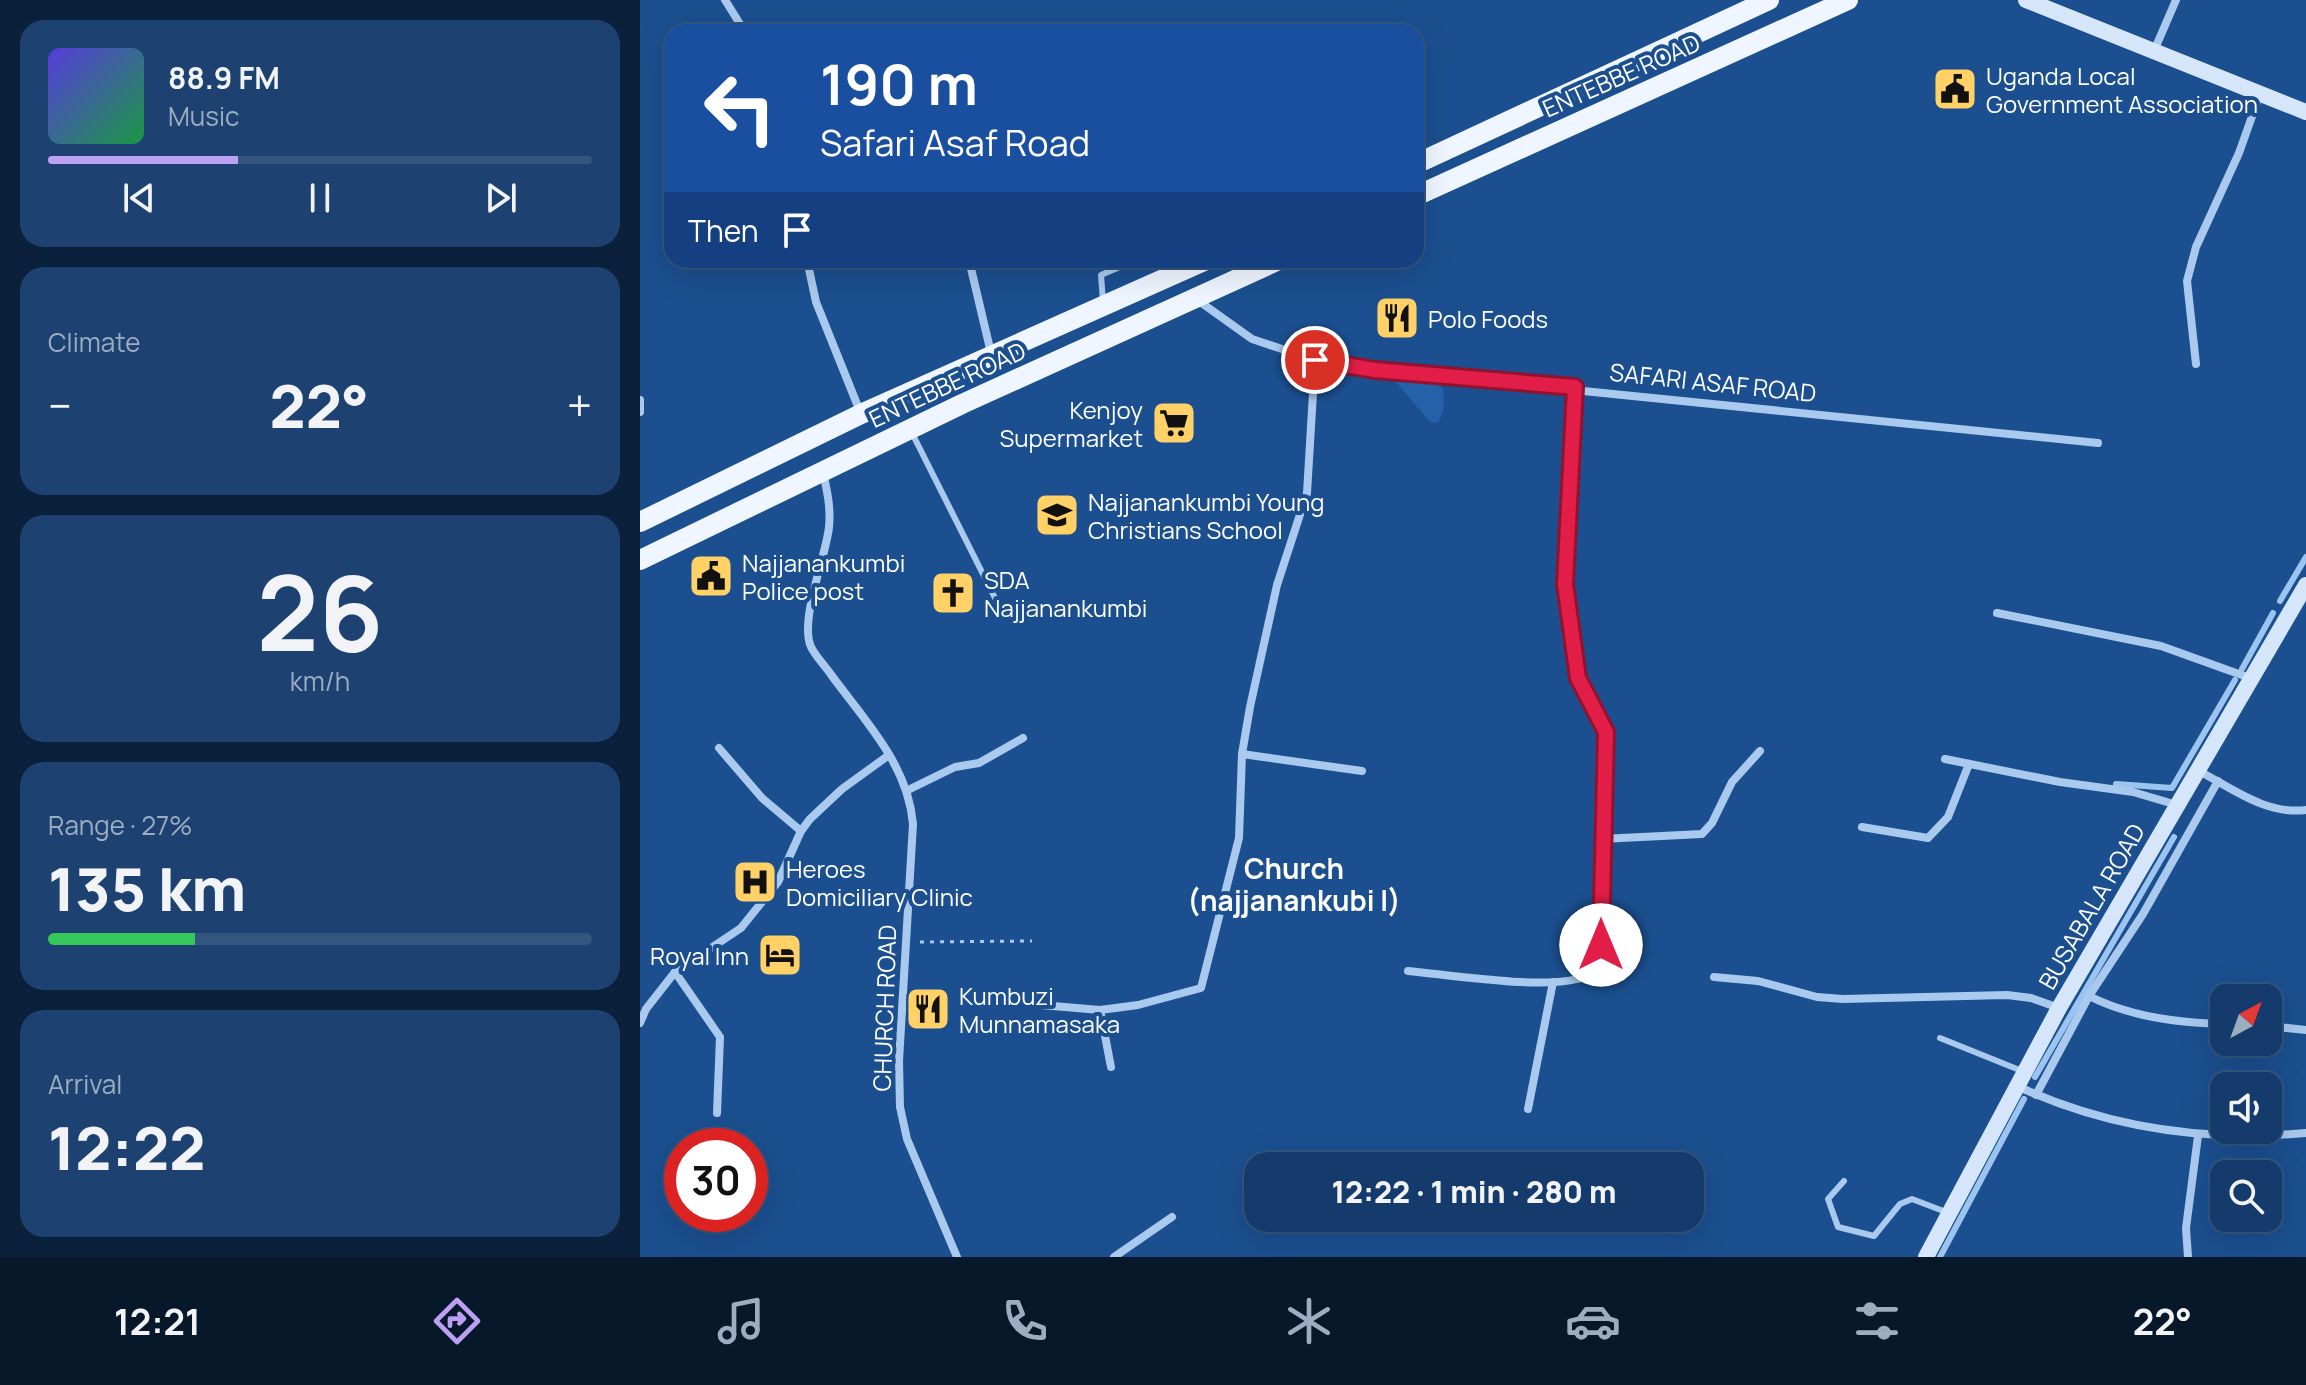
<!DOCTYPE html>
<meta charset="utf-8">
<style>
:root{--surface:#143b6b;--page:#1d4271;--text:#f1f3f6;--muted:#9dadc1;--line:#33557e;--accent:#bca0f2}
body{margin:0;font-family:Manrope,sans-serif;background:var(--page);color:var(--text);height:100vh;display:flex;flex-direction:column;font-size:30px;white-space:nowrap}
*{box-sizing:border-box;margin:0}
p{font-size:26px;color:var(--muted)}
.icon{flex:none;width:44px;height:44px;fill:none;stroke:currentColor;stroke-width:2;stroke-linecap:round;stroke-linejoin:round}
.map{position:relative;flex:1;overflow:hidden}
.drawer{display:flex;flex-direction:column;gap:20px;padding:20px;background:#0b203b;width:640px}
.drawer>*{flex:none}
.hud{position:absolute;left:24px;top:24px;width:760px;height:244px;border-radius:24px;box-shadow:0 8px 32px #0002,0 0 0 2px var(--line);background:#1a4fa0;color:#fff;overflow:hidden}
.needle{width:52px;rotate:41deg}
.buttons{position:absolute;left:1570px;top:984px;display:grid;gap:16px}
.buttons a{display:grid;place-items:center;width:72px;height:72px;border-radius:16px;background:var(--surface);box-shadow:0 8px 32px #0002,0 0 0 2px var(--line);font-size:40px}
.speed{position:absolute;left:24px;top:1128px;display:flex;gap:16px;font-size:40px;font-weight:700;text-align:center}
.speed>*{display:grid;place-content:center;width:104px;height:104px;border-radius:50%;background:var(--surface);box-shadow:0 8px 32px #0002,0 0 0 2px var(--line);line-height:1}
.speed .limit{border:12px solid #d22;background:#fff;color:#111}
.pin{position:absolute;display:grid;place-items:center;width:68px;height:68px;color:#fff;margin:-34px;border:4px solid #fff;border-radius:50%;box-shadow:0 2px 8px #0007}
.me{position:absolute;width:88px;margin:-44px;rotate:0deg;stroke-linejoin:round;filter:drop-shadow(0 0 6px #0008)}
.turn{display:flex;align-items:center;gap:28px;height:168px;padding:0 24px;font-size:36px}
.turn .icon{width:104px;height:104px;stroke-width:2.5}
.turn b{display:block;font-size:56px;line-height:68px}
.then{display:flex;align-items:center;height:76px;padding:0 24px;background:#0003;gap:16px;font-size:30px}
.big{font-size:60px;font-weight:800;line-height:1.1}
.drawer .card{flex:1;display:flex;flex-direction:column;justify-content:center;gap:12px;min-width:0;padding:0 28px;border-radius:24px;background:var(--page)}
.drawer .dial{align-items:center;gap:0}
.dial b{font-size:104px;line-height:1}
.song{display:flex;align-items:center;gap:24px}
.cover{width:96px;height:96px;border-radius:12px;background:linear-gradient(135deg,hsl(250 70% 55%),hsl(140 70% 35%))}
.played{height:8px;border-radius:4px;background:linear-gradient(90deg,var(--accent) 35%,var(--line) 35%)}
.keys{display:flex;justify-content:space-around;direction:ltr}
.heat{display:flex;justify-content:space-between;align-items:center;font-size:44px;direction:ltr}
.charge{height:12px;border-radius:6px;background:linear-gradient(90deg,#34c759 27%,var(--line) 0)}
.trip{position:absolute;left:604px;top:1152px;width:460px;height:80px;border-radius:24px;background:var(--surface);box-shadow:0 8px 32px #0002,0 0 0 2px var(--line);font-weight:800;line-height:80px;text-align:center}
.tabs{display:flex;height:128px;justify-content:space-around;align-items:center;background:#08182b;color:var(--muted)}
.tabs .icon{width:56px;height:56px}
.tabs .on{color:var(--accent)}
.tabs b{font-size:36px;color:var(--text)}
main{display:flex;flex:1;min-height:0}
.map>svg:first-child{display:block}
</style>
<main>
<section class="drawer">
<div class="card">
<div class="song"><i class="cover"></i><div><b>88.9 FM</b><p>Music</p></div></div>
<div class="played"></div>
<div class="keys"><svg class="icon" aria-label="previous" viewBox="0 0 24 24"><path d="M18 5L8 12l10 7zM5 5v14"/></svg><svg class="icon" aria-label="pause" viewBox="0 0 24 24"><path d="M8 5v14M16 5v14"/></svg><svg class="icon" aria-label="next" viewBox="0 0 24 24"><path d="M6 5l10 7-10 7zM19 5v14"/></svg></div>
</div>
<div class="card"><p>Climate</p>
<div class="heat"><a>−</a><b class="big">22°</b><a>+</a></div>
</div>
<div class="card dial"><b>26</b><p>km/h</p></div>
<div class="card"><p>Range · 27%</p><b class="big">135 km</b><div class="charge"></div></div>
<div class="card"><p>Arrival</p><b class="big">12:22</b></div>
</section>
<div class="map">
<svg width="1666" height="1257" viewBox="0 0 1666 1257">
<rect width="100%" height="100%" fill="#1b4f8f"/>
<polygon fill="#2461a8" points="761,376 787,378 803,388 804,408 798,423 790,422 756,382"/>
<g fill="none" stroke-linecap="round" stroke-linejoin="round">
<g stroke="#9cc4f0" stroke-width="6">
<polyline points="1640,601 1666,557"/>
<polyline points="1602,669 1633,613"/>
<polyline points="1476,784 1532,788 1595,680"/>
<polyline points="1395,1077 1534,837"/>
<polyline points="1300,1257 1384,1099"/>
</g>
<polyline stroke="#a9c9ee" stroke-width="3" stroke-dasharray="4 6" stroke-linecap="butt" points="280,942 392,941"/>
<g stroke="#a9c9ee" stroke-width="6">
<polyline points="463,301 461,275 496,260"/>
<polyline points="272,433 358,604"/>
<polyline points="1300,1038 1382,1071"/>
<polyline points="1204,1181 1188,1199 1198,1227 1234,1236 1260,1204 1272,1199 1306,1212"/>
</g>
<g stroke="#a9c9ee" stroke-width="8">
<polyline points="85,0 105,32"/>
<polyline points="1514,51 1536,0"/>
<polyline points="167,260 176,302 221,414"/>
<polyline points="329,260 351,353"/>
<polyline points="556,299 612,339 675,360 735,370 1458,443"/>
<polyline points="1556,364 1547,281 1556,247 1599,153 1620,94"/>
<polyline points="0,400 0,412"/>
<path d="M 183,472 C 187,491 191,507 189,527 C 186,557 159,620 171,647 C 176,657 186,667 192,676 C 226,722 268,765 273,824 L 259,1061 L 260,1107 L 267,1139 L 317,1257"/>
<polyline points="1357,613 1521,646 1610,678"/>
<polyline points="79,748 122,798 161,831"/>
<polyline points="602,754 722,771"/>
<polyline points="1305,759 1420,782 1493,792 1537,805"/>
<path d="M 1557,770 C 1592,788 1625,815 1666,810"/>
<polyline points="268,790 315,767 339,763 383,738"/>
<polyline points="1222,827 1288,838 1308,817 1329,764"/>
<polyline points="961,839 1062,834 1072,823 1092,782 1120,751"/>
<path d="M 768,971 C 810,975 899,989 937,979 C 948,977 955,971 960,961 L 966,732 L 938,678 L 925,584 L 935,387"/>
<polyline points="1074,977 1118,981 1177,997 1203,999 1367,995 1391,998 1419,1008"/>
<path d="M 1449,996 C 1490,1017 1538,1023 1584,1024"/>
<polyline points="401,1005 460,1010"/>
<polyline points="0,1023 6,1009 35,972"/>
<polyline points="1628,1026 1666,1030"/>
<polyline points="471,1067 460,1010 498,1005 561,988 599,838 602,754 610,707 637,585 667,493 675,360"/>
<path d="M 1377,1086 C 1470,1129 1565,1142 1666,1133"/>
<polyline points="1396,1095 1449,996 1503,914 1578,781"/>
<polyline points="888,1109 913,982"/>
<polyline points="77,1113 80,1037 35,972 101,928 138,882 161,831 170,819 202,789 249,755"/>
<polyline points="474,1257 532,1217"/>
<polyline points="1548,1257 1546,1228 1558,1136"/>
</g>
<g stroke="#d6e6fa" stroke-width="16">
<polyline points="1386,0 1666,112"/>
<polyline points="1286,1257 1419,1008 1666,585"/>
</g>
<g stroke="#f0f6ff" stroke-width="20">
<polyline points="776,164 1129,0"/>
<polyline points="776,196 1208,0"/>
<polyline points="0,522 221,414 566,260"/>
<polyline points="0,560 322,404 639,260"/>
</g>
</g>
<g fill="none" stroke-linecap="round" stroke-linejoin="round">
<g stroke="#92132f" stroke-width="20">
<polyline id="route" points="675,360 735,370 935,387 925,584 938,678 966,732 961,945"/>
</g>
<use href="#route" stroke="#e11d48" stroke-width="14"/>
</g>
<defs>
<g id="civic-square" transform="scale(2.3)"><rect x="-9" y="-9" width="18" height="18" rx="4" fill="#ffd166" stroke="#1b4f8f"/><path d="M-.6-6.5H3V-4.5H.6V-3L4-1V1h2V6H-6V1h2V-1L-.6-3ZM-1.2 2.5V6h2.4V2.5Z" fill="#111"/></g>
<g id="restaurant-square" transform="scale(2.3)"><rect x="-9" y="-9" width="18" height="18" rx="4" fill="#ffd166" stroke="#1b4f8f"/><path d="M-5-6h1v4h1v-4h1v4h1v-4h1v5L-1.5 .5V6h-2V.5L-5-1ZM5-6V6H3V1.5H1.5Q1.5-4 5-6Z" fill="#111"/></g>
<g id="supermarket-square" transform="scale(2.3)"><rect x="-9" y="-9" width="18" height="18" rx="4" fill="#ffd166" stroke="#1b4f8f"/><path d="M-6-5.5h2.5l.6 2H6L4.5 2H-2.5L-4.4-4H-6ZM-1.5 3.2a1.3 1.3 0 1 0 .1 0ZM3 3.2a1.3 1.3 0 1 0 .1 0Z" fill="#111"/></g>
<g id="school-square" transform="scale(2.3)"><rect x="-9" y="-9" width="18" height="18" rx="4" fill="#ffd166" stroke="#1b4f8f"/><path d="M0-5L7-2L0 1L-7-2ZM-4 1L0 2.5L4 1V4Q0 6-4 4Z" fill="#111"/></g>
<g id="church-square" transform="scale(2.3)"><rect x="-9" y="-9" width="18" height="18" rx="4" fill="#ffd166" stroke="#1b4f8f"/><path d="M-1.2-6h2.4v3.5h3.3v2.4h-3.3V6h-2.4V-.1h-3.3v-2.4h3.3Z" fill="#111"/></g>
<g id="hospital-square" transform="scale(2.3)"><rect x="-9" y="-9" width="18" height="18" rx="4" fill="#ffd166" stroke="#1b4f8f"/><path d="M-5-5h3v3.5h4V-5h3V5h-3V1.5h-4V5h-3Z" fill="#111"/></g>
<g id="hotel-square" transform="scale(2.3)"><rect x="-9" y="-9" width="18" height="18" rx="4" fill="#ffd166" stroke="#1b4f8f"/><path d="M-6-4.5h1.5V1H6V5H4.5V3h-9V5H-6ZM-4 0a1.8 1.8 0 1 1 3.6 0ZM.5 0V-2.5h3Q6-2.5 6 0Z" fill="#111"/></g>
</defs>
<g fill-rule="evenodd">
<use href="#civic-square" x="1315" y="89"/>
<use href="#restaurant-square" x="757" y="318"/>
<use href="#supermarket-square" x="534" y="423"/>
<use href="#school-square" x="417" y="515"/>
<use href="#civic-square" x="71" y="576"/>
<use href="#church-square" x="313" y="593"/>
<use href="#hospital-square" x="115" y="882"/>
<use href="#hotel-square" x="140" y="955"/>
<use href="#restaurant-square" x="288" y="1009"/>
</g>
<g text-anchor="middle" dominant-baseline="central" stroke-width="8" stroke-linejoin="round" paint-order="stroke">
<g font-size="24" fill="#fff" stroke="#1b4f8f">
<text transform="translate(981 75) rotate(-24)">ENTEBBE ROAD</text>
<text transform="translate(1073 382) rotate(6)">SAFARI ASAF ROAD</text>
<text transform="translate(307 384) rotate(-25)">ENTEBBE ROAD</text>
<text transform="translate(1451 906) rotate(-60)">BUSABALA ROAD</text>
<text transform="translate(244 1008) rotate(-88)">CHURCH ROAD</text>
</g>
<g font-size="24" fill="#fff" stroke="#1b4f8f" text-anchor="start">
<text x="1346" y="75">Uganda Local<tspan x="1346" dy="28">Government Association</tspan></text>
<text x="788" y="318">Polo Foods</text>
<text x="503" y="409" text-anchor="end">Kenjoy<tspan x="503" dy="28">Supermarket</tspan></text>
<text x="448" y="501">Najjanankumbi Young<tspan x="448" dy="28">Christians School</tspan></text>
<text x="102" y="562">Najjanankumbi<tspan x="102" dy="28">Police post</tspan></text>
<text x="344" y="579">SDA<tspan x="344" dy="28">Najjanankumbi</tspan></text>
<text x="146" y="868">Heroes<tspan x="146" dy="28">Domiciliary Clinic</tspan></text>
<text x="109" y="955" text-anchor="end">Royal Inn</text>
<text x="319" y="995">Kumbuzi<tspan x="319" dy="28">Munnamasaka</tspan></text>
</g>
<g font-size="28" font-weight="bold" fill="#fff" stroke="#1b4f8f">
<text x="654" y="868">Church<tspan x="654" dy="32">(najjanankubi I)</tspan></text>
</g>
</g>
</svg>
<div class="buttons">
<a><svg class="needle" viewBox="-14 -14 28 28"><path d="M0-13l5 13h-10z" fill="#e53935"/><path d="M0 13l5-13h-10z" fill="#9dadc1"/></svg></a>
<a><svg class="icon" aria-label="sound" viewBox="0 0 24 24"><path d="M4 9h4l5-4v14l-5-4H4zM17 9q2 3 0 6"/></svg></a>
<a><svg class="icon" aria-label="search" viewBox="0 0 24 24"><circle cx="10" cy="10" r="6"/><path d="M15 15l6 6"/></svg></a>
</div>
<div class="speed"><div class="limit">30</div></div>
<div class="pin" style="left:675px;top:360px;background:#d93025"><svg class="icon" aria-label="arrive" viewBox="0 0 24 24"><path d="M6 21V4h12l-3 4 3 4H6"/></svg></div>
<svg class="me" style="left:961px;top:945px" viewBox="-20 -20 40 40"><circle r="19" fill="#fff"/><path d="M0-13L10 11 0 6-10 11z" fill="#e11d48"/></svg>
<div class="trip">12:22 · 1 min · 280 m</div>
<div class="hud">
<div class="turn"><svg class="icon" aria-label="left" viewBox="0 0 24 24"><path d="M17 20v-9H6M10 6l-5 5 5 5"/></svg><div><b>190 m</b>Safari Asaf Road</div></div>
<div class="then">Then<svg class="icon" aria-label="arrive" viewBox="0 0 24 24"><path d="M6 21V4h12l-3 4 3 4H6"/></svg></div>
</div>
</div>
</main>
<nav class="tabs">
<b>12:21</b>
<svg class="icon on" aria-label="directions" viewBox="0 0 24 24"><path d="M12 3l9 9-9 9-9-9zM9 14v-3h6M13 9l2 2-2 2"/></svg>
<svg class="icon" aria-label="music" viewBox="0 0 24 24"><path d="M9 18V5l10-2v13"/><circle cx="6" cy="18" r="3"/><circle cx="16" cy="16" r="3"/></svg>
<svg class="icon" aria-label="phone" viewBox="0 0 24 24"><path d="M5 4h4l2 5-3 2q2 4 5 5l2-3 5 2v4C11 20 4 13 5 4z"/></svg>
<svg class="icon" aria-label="climate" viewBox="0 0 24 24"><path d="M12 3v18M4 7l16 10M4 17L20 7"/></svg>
<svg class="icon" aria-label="car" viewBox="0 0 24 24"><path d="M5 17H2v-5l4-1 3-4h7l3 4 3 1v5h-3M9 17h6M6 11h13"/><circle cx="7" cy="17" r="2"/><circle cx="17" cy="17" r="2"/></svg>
<svg class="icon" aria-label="filters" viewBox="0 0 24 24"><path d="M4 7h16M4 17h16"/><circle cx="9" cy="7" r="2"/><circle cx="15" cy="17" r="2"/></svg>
<b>22°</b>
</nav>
